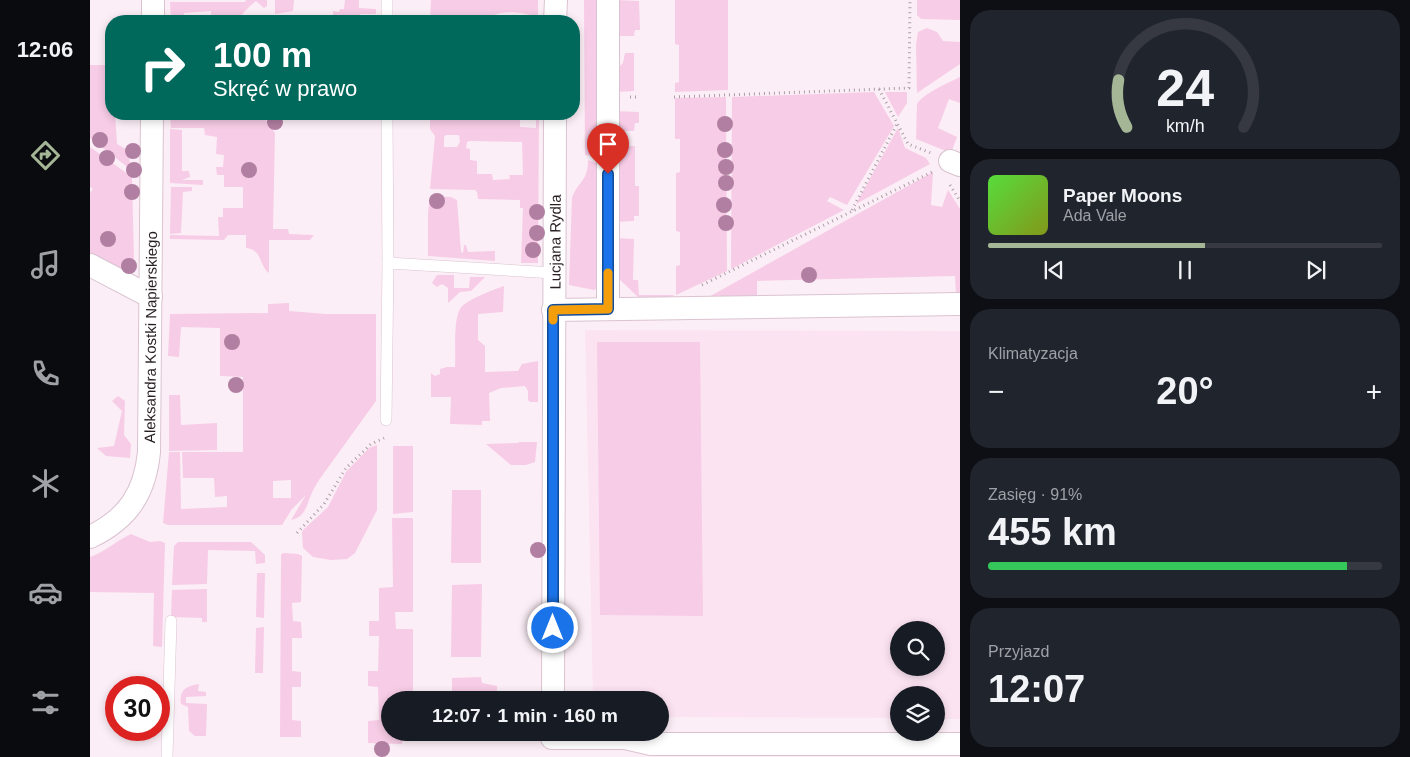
<!DOCTYPE html>
<html lang="pl">
<meta charset="utf-8">
<style>
:root{--surface:#171b24;--page:#20242c;--text:#f1f3f6;--muted:#9ea1a6;--line:#363941;--accent:#a5b697}
body{margin:0;font-family:Helvetica,sans-serif;background:var(--page);color:var(--text);height:100vh;display:flex;flex-direction:column;font-size:19px;white-space:nowrap}
*{box-sizing:border-box;margin:0}
p{font-size:16px;color:var(--muted)}
.icon{flex:none;width:28px;height:28px;fill:none;stroke:currentColor;stroke-width:2;stroke-linecap:round;stroke-linejoin:round}
.map{position:relative;flex:1;overflow:hidden}
.details{display:flex;flex-direction:column;gap:10px;padding:10px;background:#0d0f14;width:450px}
.details>*{flex:none}
.banner{position:absolute;left:15px;top:15px;width:475px;height:105px;border-radius:20px;box-shadow:0 2px 8px #0003;background:#00695c;color:#fff;overflow:hidden}
.tools{position:absolute;left:800px;top:621px;display:grid;gap:10px}
.tools a{display:grid;place-items:center;width:55px;height:55px;border-radius:50%;background:var(--surface);box-shadow:0 2px 8px #0003;font-size:25px}
.speed{position:absolute;left:15px;top:676px;display:flex;gap:10px;font-size:25px;font-weight:700;text-align:center}
.speed>*{display:grid;place-content:center;width:65px;height:65px;border-radius:50%;background:var(--surface);box-shadow:0 2px 8px #0003;line-height:1}
.speed .limit{border:8px solid #d22;background:#fff;color:#111}
.pin{position:absolute;display:grid;place-items:center;width:42px;height:42px;color:#fff;margin:-51px -21px;border-radius:50% 50% 50% 0;rotate:-45deg;box-shadow:0 0 5px #0007}
.pin .icon{rotate:45deg}
.me{position:absolute;width:55px;margin:-28px;rotate:0deg;stroke-linejoin:round;filter:drop-shadow(0 0 4px #0008)}
.turn{display:flex;align-items:center;gap:18px;height:105px;padding:0 25px;font-size:22px}
.turn .icon{width:65px;height:65px;stroke-width:2.5}
.turn b{display:block;font-size:35px;line-height:42px}
.big{font-size:38px;font-weight:700;line-height:1.1}
.details .card{flex:1;display:flex;flex-direction:column;justify-content:center;gap:8px;min-width:0;padding:0 18px;border-radius:20px;background:var(--page)}
.details .dial{align-items:center;gap:0}
.dial svg{height:130px;overflow:visible;fill:none;stroke:var(--line);stroke-width:7;stroke-linecap:round;text-anchor:middle}
.dial text{fill:var(--text);stroke:none}
.song{display:flex;align-items:center;gap:15px}
.cover{width:60px;height:60px;border-radius:8px;background:linear-gradient(135deg,hsl(110 70% 55%),hsl(70 70% 35%))}
.played{height:5px;border-radius:2px;background:linear-gradient(90deg,var(--accent) 55%,var(--line) 55%)}
.keys{display:flex;justify-content:space-around;direction:ltr}
.heat{display:flex;justify-content:space-between;align-items:center;font-size:28px;direction:ltr}
.charge{height:8px;border-radius:4px;background:linear-gradient(90deg,#34c759 91%,var(--line) 0)}
.trip{position:absolute;left:291px;top:691px;width:288px;height:50px;border-radius:25px;background:var(--surface);box-shadow:0 2px 8px #0003;font-weight:700;line-height:50px;text-align:center}
main{display:flex;flex:1;min-height:0}
.tab-bar{display:flex;flex-direction:column;width:90px;justify-content:space-around;align-items:center;background:#090b0e;color:var(--muted)}
.tab-bar .icon{width:35px;height:35px}
.tab-bar .selected{color:var(--accent)}
.tab-bar b{font-size:22px;color:var(--text)}
.map>svg:first-child{display:block}
</style>
<main>
<nav class="tab-bar">
<b>12:06</b>
<svg class="icon selected" aria-label="directions" viewBox="0 0 24 24"><path d="M12 3l9 9-9 9-9-9zM9 14v-3h6M13 9l2 2-2 2"/></svg>
<svg class="icon" aria-label="music" viewBox="0 0 24 24"><path d="M9 18V5l10-2v13"/><circle cx="6" cy="18" r="3"/><circle cx="16" cy="16" r="3"/></svg>
<svg class="icon" aria-label="phone" viewBox="0 0 24 24"><path d="M5 4h4l2 5-3 2q2 4 5 5l2-3 5 2v4C11 20 4 13 5 4z"/></svg>
<svg class="icon" aria-label="climate" viewBox="0 0 24 24"><path d="M12 3v18M4 7l16 10M4 17L20 7"/></svg>
<svg class="icon" aria-label="car" viewBox="0 0 24 24"><path d="M5 17H2v-5l4-1 3-4h7l3 4 3 1v5h-3M9 17h6M6 11h13"/><circle cx="7" cy="17" r="2"/><circle cx="17" cy="17" r="2"/></svg>
<svg class="icon" aria-label="filters" viewBox="0 0 24 24"><path d="M4 7h16M4 17h16"/><circle cx="9" cy="7" r="2"/><circle cx="15" cy="17" r="2"/></svg>
</nav>
<div class="map">
<svg width="870" height="757" viewBox="0 0 870 757">
<rect width="100%" height="100%" fill="#fceef6"/>
<path fill="#fce3f2" fill-rule="evenodd" d="M 495,330 L 870,331 L 870,719 L 846,719 L 846,695 L 809,695 L 809,718 L 570,717 L 570,700 L 503,700 ZM 809,630 L 846,630 L 846,668 L 809,668 Z"/>
<g fill="#f7cce6" fill-rule="evenodd">
<path d="M 156,0 L 177,0 L 177,6 L 174,8 L 166,1 C 158,7 152,14 147,21 L 121,21 L 121,11 L 94,13 L 94,19 L 81,20 L 80,2 L 155,2 Z"/>
<polygon points="185,0 204,0 203,11 185,14"/>
<polygon points="255,0 269,0 269,8 286,9 286,14 270,14 269,21 245,21 245,19 243,19 243,11 249,12 250,9 254,9"/>
<path d="M 341,0 L 448,0 L 448,17 C 432,12 408,8 395,21 L 340,21 Z"/>
<polygon points="494,0 512,0 511,157 495,155"/>
<polygon points="525,0 549,1 550,30 545,30 544,36 525,36"/>
<polygon points="585,0 638,0 638,90 585,92 585,83 589,82 589,45 585,44"/>
<polygon points="827,0 870,0 870,20 831,19 827,15"/>
<polygon points="837,28 847,32 853,41 870,42 870,64 827,93 826,45 828,32"/>
<polygon points="535,53 544,53 544,91 527,92 527,69 533,63"/>
<polygon points="0,65 21,65 21,114 25,114 27,144 39,151 40,169 0,138"/>
<path d="M 870,77 L 870,103 L 859,99 L 848,128 L 867,137 L 861,153 L 826,139 L 827,104 C 834,93 858,83 870,77 Z"/>
<polygon points="784,92 804,126 757,205 740,197 737,201 754,210 641,269 642,97"/>
<polygon points="795,92 817,92 817,103 808,117"/>
<polygon points="636,97 637,271 586,295 586,266 590,265 590,232 586,231 586,173 590,172 590,139 585,139 585,98"/>
<polygon points="525,111 549,112 549,123 545,123 544,131 525,131"/>
<path d="M 80,114 L 175,114 L 175,119 L 185,133 L 183,229 L 198,229 L 199,234 L 224,235 L 220,240 L 179,240 L 179,273 C 169,266 172,249 156,248 L 156,235 L 138,235 L 134,240 L 80,239 L 80,235 L 129,236 L 128,217 L 133,217 L 133,208 L 153,208 L 153,187 L 134,187 L 134,175 L 127,175 L 126,167 L 133,167 L 134,155 L 126,154 L 127,137 L 115,135 L 114,128 L 81,128 Z"/>
<path d="M 340,114 L 432,115 L 439,114 L 439,118 L 430,118 L 430,127 L 446,128 L 446,114 L 449,114 L 448,263 L 431,263 L 433,208 L 430,208 L 430,200 L 388,199 L 387,192 L 385,190 L 340,189 L 345,136 L 340,129 ZM 356,135 L 369,135 L 370,142 L 367,147 L 354,147 L 354,137 ZM 380,141 L 432,142 L 433,175 L 419,175 L 420,179 L 403,180 L 402,174 L 387,174 L 387,161 L 380,160 L 380,149 L 376,148 L 377,142 Z"/>
<polygon points="808,128 815,148 836,158 840,164 766,204"/>
<polygon points="80,129 92,130 92,171 99,171 100,177 92,180 113,180 113,185 80,183"/>
<polygon points="525,146 545,146 545,186 549,186 549,216 544,216 544,221 525,222"/>
<polygon points="0,147 42,177 44,261 25,271 0,257 0,193 3,189 0,187"/>
<path d="M 498,160 L 506,163 L 506,189 L 511,190 L 509,287 L 504,290 L 479,285 L 482,198 C 488,181 498,182 498,160 Z"/>
<polygon points="843,172 841,205 852,207 858,190 870,209 870,294 866,294 865,276 667,281 667,297 615,299"/>
<polygon points="81,187 102,187 102,191 93,192 91,233 80,234"/>
<polygon points="340,196 361,197 367,200 371,252 373,253 374,245 376,245 378,252 405,251 405,261 338,256 338,213"/>
<polygon points="525,238 544,239 543,280 548,280 549,295 585,295 579,297 548,297 525,275"/>
<polygon points="347,275 364,275 364,288 379,288 380,277 395,277 381,291 370,292 358,303 358,288 352,284 347,287 342,283"/>
<path d="M 414,286 L 413,312 L 388,314 L 388,340 L 395,346 L 395,372 L 428,371 L 432,364 L 448,361 L 448,402 L 440,402 L 438,400 L 438,391 L 435,386 L 411,388 L 399,393 L 400,421 L 392,421 L 392,425 L 360,424 L 361,397 L 341,397 L 341,373 L 345,376 L 350,374 L 350,369 L 357,367 L 365,367 C 366,352 363,321 370,309 C 375,300 403,290 414,286 Z"/>
<path d="M 199,303 L 199,311 L 236,314 L 286,314 L 286,401 L 229,480 C 226,485 223,490 221,495 C 216,507 215,517 201,520 L 216,495 L 202,509 L 192,525 L 78,525 L 73,523 L 79,452 L 90,452 L 91,509 L 137,507 L 137,496 L 125,497 L 124,478 L 93,478 L 92,452 L 153,452 L 153,377 L 130,376 L 130,328 L 91,327 L 89,357 L 78,356 L 80,314 L 178,313 L 178,304 ZM 201,480 L 201,498 L 183,498 L 183,481 Z"/>
<polygon points="507,342 610,342 613,616 510,615"/>
<polygon points="79,395 90,395 91,425 127,423 127,450 79,451"/>
<polygon points="28,396 35,401 34,435 41,444 40,458 16,456 7,448 24,446 32,411 22,401"/>
<polygon points="429,442 447,442 445,462 436,465 421,465 396,444 428,443"/>
<polygon points="287,445 287,510 265,553 257,559 241,560 223,557 213,548 212,533 213,530 238,507 256,472 279,448"/>
<polygon points="303,446 323,446 323,512 303,514"/>
<polygon points="362,490 391,490 391,563 361,563"/>
<polygon points="302,518 323,518 323,612 305,612 306,629 323,629 323,700 300,700 300,732 326,733 326,737 313,737 312,744 278,743 278,721 289,720 288,687 278,686 278,671 288,671 289,636 279,636 279,621 289,621 289,588 303,587"/>
<path d="M 41,534 L 60,542 L 70,541 L 75,543 L 72,647 L 63,646 L 64,593 L 0,592 L 0,557 C 15,552 26,541 41,534 Z"/>
<polygon points="88,542 161,542 175,555 175,563 166,564 165,551 118,550 117,584 82,585 84,546"/>
<polygon points="193,553 208,554 212,556 211,602 202,603 203,621 211,622 212,638 202,638 202,671 211,672 211,687 202,687 202,720 211,721 211,737 190,737 191,555"/>
<polygon points="167,573 175,573 174,618 166,617"/>
<polygon points="392,584 391,657 361,657 362,585"/>
<polygon points="117,589 117,622 112,622 112,618 81,617 82,590"/>
<polygon points="174,627 173,673 165,673 166,628"/>
<polygon points="391,677 392,683 407,686 407,700 362,700 362,678"/>
<path d="M 109,684 L 108,691 L 116,692 L 116,696 L 96,697 L 96,703 L 117,704 L 116,736 L 105,736 L 99,731 L 98,707 L 91,704 C 89,690 96,686 109,684 Z"/>
</g>
<g fill="none" stroke-linecap="round" stroke-linejoin="round">
<g stroke="#dac3d0" stroke-width="12">
<g id="lane">
<polyline points="297,0 297,21"/>
<polyline points="297,114 298,263"/>
<polyline points="296,420 298,263 464,273"/>
<polyline points="77,757 81,621"/>
</g>
</g>
<g stroke="#dac3d0" stroke-width="24">
<g id="street">
<polyline points="518,0 518,309"/>
<polyline points="63,21 63,0"/>
<polyline points="465,21 466,0"/>
<polyline points="860,161 870,165"/>
<polyline points="0,265 61,297"/>
<polyline points="463,310 870,304"/>
<path id="s1" d="M 0,537 C 38,519 55,493 59,452 L 62,114"/>
<path id="s2" d="M 463,700 L 465,114"/>
<polyline points="462,738 535,738 561,744 870,744"/>
</g>
</g>
<g stroke="#aa9ea5" stroke-width="3" stroke-dasharray="1 4" stroke-linecap="butt">
<polyline points="789,89 818,144 841,153"/>
<polyline points="540,97 550,97"/>
<polyline points="584,97 819,88 820,0"/>
<polyline points="860,185 870,201"/>
<polyline points="762,210 807,124"/>
<polyline points="612,285 842,172"/>
<polyline points="207,533 234,504 256,468 281,444 294,438"/>
</g>
<use href="#lane" stroke="#fff" stroke-width="11"/>
<use href="#street" stroke="#fff" stroke-width="22"/>
</g>
<g fill="#b17fa1">
<circle cx="185" cy="122" r="8"/>
<circle cx="635" cy="124" r="8"/>
<circle cx="10" cy="140" r="8"/>
<circle cx="635" cy="150" r="8"/>
<circle cx="43" cy="151" r="8"/>
<circle cx="17" cy="158" r="8"/>
<circle cx="636" cy="167" r="8"/>
<circle cx="44" cy="170" r="8"/>
<circle cx="159" cy="170" r="8"/>
<circle cx="636" cy="183" r="8"/>
<circle cx="42" cy="192" r="8"/>
<circle cx="347" cy="201" r="8"/>
<circle cx="634" cy="205" r="8"/>
<circle cx="447" cy="212" r="8"/>
<circle cx="636" cy="223" r="8"/>
<circle cx="447" cy="233" r="8"/>
<circle cx="18" cy="239" r="8"/>
<circle cx="443" cy="250" r="8"/>
<circle cx="39" cy="266" r="8"/>
<circle cx="719" cy="275" r="8"/>
<circle cx="142" cy="342" r="8"/>
<circle cx="146" cy="385" r="8"/>
<circle cx="448" cy="550" r="8"/>
<circle cx="292" cy="749" r="8"/>
</g>
<g fill="none" stroke-linecap="round" stroke-linejoin="round">
<g stroke="#114b97" stroke-width="12">
<polyline id="route" points="463,628 463,310 518,309 518,174"/>
</g>
<use href="#route" stroke="#1a73e8" stroke-width="9"/>
<polyline stroke="#f59e0b" stroke-width="9" points="463,320 463,310 518,309 518,273"/>
</g>
<g text-anchor="middle" dominant-baseline="central" stroke-width="4.5" stroke-linejoin="round" paint-order="stroke">
<g font-size="15" fill="#281f24" stroke="#fff">
<text stroke="none"><textPath href="#s2" startOffset="458">Lucjana Rydla</textPath></text>
<text stroke="none"><textPath href="#s1" startOffset="224">Aleksandra Kostki Napierskiego</textPath></text>
</g>
</g>
</svg>
<div class="tools">
<a><svg class="icon" aria-label="search" viewBox="0 0 24 24"><circle cx="10" cy="10" r="6"/><path d="M15 15l6 6"/></svg></a>
<a><svg class="icon" aria-label="layers" viewBox="0 0 24 24"><path d="M12 4l9 5-9 5-9-5zM3 14l9 5 9-5"/></svg></a>
</div>
<div class="speed"><div class="limit">30</div></div>
<div class="pin" style="left:518px;top:174px;background:#d93025"><svg class="icon" aria-label="arrive" viewBox="0 0 24 24"><path d="M6 21V4h12l-3 4 3 4H6"/></svg></div>
<svg class="me" style="left:463px;top:628px" viewBox="-20 -20 40 40"><circle r="17" fill="#1a73e8" stroke="#fff" stroke-width="3"/><path d="M0-11L8 9 0 5-8 9z" fill="#fff"/></svg>
<div class="trip">12:07 · 1 min · 160 m</div>
<div class="banner">
<div class="turn"><svg class="icon" aria-label="right" viewBox="0 0 24 24"><path d="M7 20v-9h11M14 6l5 5-5 5"/></svg><div><b>100 m</b>Skręć w prawo</div></div>
</div>
</div>
<section class="details">
<div class="card dial"><svg viewBox="0 0 100 80">
<path d="M14 69A42 42 0 1 1 86 69"/>
<path d="M14 69A42 42 0 0 1 9 40" stroke="#a5b697"/>
<text x="50" y="56" font-size="32" font-weight="700">24</text>
<text x="50" y="72" font-size="11">km/h</text>
</svg></div>
<div class="card">
<div class="song"><i class="cover"></i><div><b>Paper Moons</b><p>Ada Vale</p></div></div>
<div class="played"></div>
<div class="keys"><svg class="icon" aria-label="previous" viewBox="0 0 24 24"><path d="M18 5L8 12l10 7zM5 5v14"/></svg><svg class="icon" aria-label="pause" viewBox="0 0 24 24"><path d="M8 5v14M16 5v14"/></svg><svg class="icon" aria-label="next" viewBox="0 0 24 24"><path d="M6 5l10 7-10 7zM19 5v14"/></svg></div>
</div>
<div class="card"><p>Klimatyzacja</p>
<div class="heat"><a>−</a><b class="big">20°</b><a>+</a></div>
</div>
<div class="card"><p>Zasięg · 91%</p><b class="big">455 km</b><div class="charge"></div></div>
<div class="card"><p>Przyjazd</p><b class="big">12:07</b></div>
</section>
</main>
